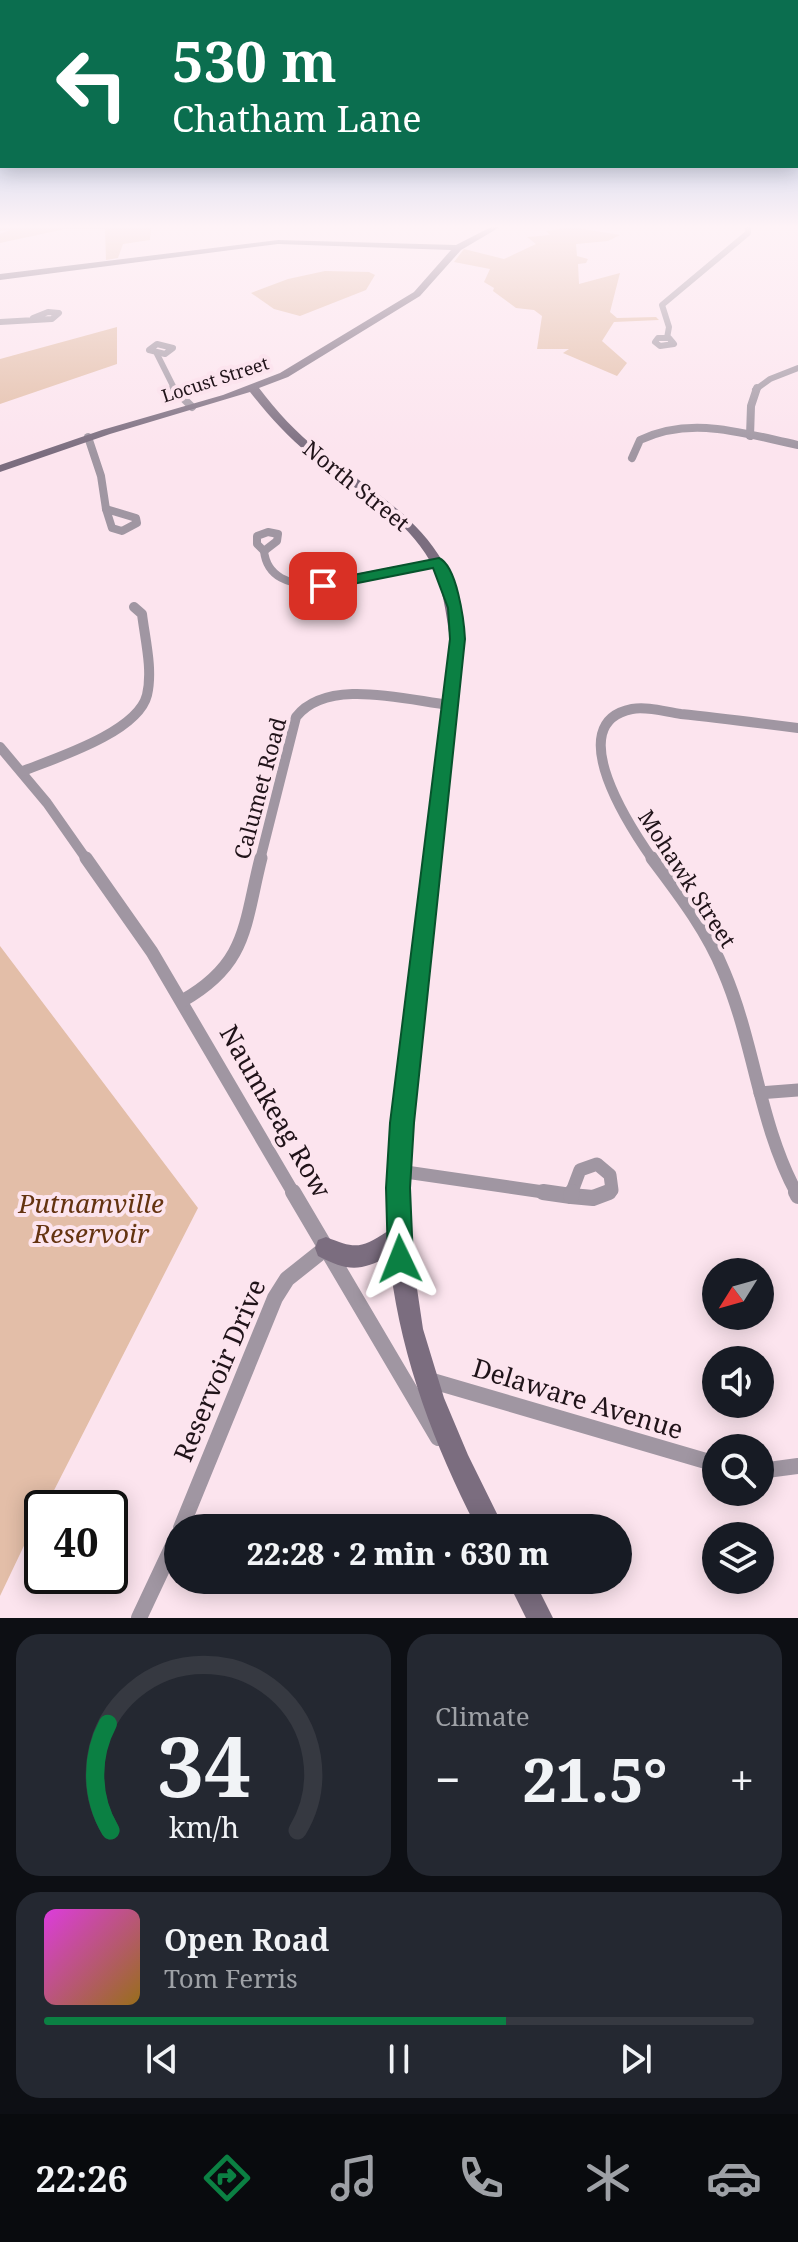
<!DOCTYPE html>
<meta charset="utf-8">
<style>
:root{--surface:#171b24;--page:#242831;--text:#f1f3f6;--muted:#9ea1a6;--line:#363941;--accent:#0b8043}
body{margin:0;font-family:"Noto Serif",serif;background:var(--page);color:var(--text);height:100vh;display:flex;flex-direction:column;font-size:30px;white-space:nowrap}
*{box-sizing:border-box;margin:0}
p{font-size:26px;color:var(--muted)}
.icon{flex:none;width:44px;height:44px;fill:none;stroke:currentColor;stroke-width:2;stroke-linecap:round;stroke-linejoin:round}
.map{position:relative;height:1618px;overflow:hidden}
.drawer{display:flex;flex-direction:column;gap:16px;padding:16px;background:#0d0f14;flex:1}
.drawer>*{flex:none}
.guide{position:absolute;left:0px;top:0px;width:798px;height:168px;box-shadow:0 4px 20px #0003;background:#0b6e4f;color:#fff;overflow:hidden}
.needle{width:52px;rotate:233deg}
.buttons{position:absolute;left:702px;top:1258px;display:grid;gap:16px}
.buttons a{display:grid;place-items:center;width:72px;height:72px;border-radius:50%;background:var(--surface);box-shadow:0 4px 20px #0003;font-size:40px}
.speed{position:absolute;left:24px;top:1490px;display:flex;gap:16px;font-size:40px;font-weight:700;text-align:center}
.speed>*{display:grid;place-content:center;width:104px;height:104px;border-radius:50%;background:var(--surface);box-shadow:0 4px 20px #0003;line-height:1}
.speed .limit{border:4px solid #111;border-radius:12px;background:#fff;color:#111}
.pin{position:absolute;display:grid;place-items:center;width:68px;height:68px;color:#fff;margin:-34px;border-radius:16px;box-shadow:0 4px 12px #0006}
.me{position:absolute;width:88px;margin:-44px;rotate:358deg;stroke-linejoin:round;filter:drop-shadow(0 0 6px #0008)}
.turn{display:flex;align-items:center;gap:28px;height:168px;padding:0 40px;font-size:36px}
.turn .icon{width:104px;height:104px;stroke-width:2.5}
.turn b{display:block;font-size:56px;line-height:68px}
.big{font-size:60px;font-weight:800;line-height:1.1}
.drawer .tile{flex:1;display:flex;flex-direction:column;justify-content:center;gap:12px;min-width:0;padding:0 28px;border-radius:24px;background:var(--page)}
.drawer .dial{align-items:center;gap:0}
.dial svg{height:208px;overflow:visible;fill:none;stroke:var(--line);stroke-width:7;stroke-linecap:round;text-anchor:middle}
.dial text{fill:var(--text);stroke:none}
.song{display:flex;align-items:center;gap:24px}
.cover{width:96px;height:96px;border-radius:12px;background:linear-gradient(135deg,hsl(300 70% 55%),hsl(40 70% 35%))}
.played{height:8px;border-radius:4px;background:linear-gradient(90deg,var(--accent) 65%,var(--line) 65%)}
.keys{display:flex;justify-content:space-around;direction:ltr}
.heat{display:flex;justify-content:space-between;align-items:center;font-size:44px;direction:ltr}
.drawer .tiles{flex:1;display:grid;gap:16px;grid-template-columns:1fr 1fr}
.tile:last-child{grid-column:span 2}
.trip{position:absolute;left:164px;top:1514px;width:468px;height:80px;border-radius:40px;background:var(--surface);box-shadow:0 4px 20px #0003;font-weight:800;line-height:80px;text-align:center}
.tabs{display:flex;height:128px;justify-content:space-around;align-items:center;background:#090b0e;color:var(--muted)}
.tabs .icon{width:56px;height:56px}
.tabs .active{color:var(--accent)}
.tabs b{font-size:36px;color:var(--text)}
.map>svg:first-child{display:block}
</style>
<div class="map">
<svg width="798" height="1618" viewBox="0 0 798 1618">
<rect width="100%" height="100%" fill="#fce4ee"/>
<g fill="#e3bea8">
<polygon points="0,227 166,227 151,228 150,240 123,244 118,258 106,260 105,229 65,229 0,243 0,234 9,230 0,231"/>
<polygon points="572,227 620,235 608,241 576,244 577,256 588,259 586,263 578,264 579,284 620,273 610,312 617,318 656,317 659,320 614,322 602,341 627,363 617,376 563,353 569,349 537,349 542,316 534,310 516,308 493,291 494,288 484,282 490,269 454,262 464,249 504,259 536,244 527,237 550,235 546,231"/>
<polygon points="325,271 369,272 375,275 366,290 300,316 274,309 251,293 288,279"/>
<polygon points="117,327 117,364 0,404 0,359"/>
<polygon points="0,946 198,1208 45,1508 42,1508 0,1596"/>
</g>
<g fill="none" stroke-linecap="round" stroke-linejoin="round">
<g stroke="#a096a2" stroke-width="6">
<polyline points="0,322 52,319 59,313 48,312 33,318"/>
<polygon points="658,338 669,338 674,344 660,346 655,342"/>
<polyline points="667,338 669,327 662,305 748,233 748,227"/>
<polygon points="157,344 173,348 165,354 149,350"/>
<polyline points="157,354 175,390"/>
<polyline points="755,390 770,379 798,368"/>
</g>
<g stroke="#a096a2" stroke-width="8">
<polyline points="173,388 192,407"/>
<polyline points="750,436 751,406 757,388"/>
<polyline points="88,437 101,476 106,509"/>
<path d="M 632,458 L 640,440 C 692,415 745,434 798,445"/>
<polygon points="106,509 136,518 137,523 122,531 112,528"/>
<polygon points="268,532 278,534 277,541 264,551 257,544 257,536"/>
<path d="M 264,551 C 267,578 290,584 314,586 L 439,562"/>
</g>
<g stroke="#a096a2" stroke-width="10">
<polyline points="0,747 47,803 87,860"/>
<path d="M 23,771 C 56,758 138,732 147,695 C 153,670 145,639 142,614 L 134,607"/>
<path d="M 260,860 L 296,717 C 327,677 406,700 450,705"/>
<path d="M 653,860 C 632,830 560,723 632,709 C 647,706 666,712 681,714 C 720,718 759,723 798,728"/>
</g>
<g stroke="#a096a2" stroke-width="13">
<polyline points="86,858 152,952 294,1194"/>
<path d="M 652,858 C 679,894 707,930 724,972 C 755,1045 759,1124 797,1194"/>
<path d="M 182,1001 C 248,964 244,925 261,858"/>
<polyline points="760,1093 798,1090"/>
<polyline points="399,1171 557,1194"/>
<polyline points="571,1194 580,1170 597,1164 610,1175 612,1190 605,1194"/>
</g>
<g stroke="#a096a2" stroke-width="16">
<polyline points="293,1192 438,1438"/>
<polyline points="543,1192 571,1196"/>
<polyline points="796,1192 798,1196"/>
<polyline points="571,1196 593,1198 609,1192"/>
<polyline points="571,1196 572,1192"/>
<polyline points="429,1380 716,1464"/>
<polyline points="760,1471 798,1466"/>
<polyline points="181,1528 275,1298 287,1279 326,1248"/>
<polyline points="139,1618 178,1535"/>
</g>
<g fill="#7b6d7f" fill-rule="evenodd">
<path d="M 491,227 L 500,227 L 461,250 L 420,296 L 288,377 L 259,388 C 277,412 296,432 319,451 C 363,485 414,512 443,562 C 456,585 460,613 464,639 L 412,1123 L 410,1241 L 423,1329 L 444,1398 L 468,1455 L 504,1528 L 477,1528 C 433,1443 399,1352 389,1256 C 360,1272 347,1271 318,1256 L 315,1248 L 318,1240 L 326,1237 C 356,1249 360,1249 388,1231 L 392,1123 L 450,639 C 446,613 443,585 430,561 C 403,514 352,488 310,455 C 287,436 268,415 250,392 L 110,434 L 0,472 L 0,465 L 102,430 L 223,395 L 280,373 L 414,292 L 451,250 L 278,244 L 0,280 L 0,274 L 278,240 L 456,245 Z"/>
<polygon points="507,1580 534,1580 553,1618 526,1618"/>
</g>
</g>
<linearGradient id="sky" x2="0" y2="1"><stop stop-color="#8fafde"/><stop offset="0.5" stop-color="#fef3f7"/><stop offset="1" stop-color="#fef3f7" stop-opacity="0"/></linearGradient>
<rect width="798" height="453" fill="url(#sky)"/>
<path fill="#0b8043" stroke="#07532c" stroke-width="2" d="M 439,558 C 457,566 464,620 465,639 L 414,1123 L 410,1188 L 413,1259 L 409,1268 L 400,1271 L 392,1268 L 388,1259 L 386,1188 L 390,1123 L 450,639 L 448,608 L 433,568 L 323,590 L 316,586 L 323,581 Z"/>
<g text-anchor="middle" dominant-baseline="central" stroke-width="8" stroke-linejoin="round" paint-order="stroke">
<g font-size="18" fill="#201319" stroke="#fce4ee">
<text transform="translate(215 379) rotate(-18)">Locust Street</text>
</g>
<g font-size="22" fill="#201319" stroke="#fce4ee">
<text transform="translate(357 485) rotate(39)">North Street</text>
<text transform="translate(259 788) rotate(-75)">Calumet Road</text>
<text transform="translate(688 878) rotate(57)">Mohawk Street</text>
</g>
<g font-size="26" fill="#201319" stroke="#fce4ee">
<text transform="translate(276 1111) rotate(60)">Naumkeag Row</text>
<text transform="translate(219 1370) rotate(-67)">Reservoir Drive</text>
<text transform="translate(578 1398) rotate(17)">Delaware Avenue</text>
</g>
<g font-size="26" font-style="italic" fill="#643310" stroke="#fce4ee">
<text x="91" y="1203">Putnamville<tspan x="91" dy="30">Reservoir</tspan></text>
</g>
</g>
</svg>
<div class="buttons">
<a><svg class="needle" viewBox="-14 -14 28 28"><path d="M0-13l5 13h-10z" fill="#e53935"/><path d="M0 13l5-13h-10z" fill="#9ea1a6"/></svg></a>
<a><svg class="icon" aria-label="sound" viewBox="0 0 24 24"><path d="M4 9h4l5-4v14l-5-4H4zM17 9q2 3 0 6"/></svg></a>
<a><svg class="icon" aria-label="search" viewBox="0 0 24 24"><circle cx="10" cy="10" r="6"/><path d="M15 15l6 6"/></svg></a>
<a><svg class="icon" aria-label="layers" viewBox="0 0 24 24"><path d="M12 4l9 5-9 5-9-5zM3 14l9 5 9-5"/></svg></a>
</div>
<div class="speed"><div class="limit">40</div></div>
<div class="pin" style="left:323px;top:586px;background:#d93025"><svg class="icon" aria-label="arrive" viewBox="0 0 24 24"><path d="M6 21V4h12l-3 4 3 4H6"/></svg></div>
<svg class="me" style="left:400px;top:1259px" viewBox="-20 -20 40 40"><path d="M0-17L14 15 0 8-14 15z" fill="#0b8043" stroke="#fff" stroke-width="4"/></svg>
<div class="trip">22:28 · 2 min · 630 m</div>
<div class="guide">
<div class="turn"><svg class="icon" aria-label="left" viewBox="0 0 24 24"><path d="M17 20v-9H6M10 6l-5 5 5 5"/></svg><div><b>530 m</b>Chatham Lane</div></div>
</div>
</div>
<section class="drawer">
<div class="tiles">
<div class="tile dial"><svg viewBox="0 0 100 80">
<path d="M14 69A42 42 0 1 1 86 69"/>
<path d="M14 69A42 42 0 0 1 13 28" stroke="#0b8043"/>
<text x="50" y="56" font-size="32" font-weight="700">34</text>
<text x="50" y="72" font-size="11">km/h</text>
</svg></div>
<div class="tile"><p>Climate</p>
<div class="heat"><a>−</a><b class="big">21.5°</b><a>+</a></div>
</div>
<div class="tile">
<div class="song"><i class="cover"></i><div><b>Open Road</b><p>Tom Ferris</p></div></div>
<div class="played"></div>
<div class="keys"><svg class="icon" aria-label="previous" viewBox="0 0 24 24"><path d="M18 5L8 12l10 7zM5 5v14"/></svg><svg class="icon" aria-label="pause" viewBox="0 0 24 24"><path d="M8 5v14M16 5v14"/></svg><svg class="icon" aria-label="next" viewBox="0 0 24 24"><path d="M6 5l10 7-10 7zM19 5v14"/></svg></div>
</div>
</div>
</section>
<nav class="tabs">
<b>22:26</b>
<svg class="icon active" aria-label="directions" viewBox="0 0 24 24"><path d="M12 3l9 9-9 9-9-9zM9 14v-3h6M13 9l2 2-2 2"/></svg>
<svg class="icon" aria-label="music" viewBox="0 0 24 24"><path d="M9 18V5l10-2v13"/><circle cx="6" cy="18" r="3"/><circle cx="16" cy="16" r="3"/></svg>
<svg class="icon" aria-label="phone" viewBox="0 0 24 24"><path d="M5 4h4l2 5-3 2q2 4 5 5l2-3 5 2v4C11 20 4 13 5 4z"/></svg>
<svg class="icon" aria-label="climate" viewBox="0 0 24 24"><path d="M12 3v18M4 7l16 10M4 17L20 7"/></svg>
<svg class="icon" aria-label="car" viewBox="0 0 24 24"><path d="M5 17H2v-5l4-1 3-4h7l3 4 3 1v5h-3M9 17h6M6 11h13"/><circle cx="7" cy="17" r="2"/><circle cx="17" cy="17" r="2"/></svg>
</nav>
